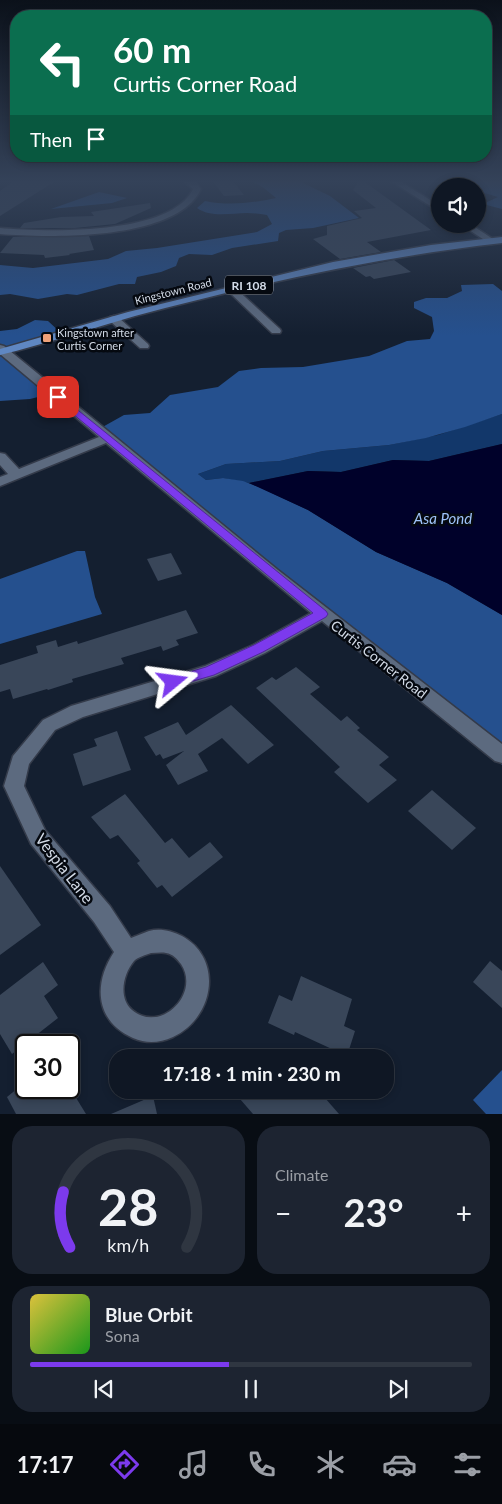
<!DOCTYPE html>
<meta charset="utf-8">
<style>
:root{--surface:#0f1724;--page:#1d2431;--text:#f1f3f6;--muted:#9b9fa6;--line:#2f3641;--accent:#7c3aed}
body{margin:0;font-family:Lato,sans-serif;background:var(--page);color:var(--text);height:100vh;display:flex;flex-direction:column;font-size:19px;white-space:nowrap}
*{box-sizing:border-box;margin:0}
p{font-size:16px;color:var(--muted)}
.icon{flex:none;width:28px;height:28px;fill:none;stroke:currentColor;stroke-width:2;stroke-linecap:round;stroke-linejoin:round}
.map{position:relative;height:1114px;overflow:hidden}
.drawer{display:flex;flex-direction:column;gap:12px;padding:12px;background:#080d14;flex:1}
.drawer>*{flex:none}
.banner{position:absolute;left:10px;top:10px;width:482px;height:152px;border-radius:20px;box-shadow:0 2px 8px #0003,0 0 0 1px var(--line);background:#0b6e4f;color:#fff;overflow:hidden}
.tools{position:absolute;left:431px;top:178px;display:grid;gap:10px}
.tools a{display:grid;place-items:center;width:55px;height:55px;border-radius:50%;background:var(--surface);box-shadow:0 2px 8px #0003,0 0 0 1px var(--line);font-size:25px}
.speed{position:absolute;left:15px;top:1034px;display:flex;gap:10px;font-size:25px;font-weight:700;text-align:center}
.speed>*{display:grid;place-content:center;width:65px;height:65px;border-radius:50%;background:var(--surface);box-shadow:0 2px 8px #0003,0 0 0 1px var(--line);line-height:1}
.speed .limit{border:2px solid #111;border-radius:8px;background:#fff;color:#111}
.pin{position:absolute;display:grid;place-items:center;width:42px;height:42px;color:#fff;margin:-21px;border-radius:10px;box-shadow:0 2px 8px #0006}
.me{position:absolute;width:55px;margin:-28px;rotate:74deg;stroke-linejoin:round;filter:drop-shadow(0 0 4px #0008)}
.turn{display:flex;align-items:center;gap:18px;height:105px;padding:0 20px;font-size:22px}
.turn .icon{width:65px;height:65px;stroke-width:2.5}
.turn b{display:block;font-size:35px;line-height:42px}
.then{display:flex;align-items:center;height:48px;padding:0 20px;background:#0003;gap:10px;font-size:19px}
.big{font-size:38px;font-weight:700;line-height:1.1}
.drawer .tile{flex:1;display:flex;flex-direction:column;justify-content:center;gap:8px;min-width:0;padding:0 18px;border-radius:20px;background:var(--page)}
.drawer .dial{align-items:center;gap:0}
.dial svg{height:130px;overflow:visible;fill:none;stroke:var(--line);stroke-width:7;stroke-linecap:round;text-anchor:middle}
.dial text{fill:var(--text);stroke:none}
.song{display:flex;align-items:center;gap:15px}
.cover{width:60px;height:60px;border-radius:8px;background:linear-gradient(135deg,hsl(50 70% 55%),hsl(120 70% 35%))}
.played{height:5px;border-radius:2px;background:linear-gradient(90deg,var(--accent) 45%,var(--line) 45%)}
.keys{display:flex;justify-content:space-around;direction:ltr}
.heat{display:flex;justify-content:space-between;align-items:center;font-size:28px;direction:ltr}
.drawer .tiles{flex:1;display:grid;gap:12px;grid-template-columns:1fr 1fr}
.tile:last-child{grid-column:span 2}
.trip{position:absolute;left:109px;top:1049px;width:285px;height:50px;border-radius:20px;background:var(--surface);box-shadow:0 2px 8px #0003,0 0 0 1px var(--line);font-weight:700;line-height:50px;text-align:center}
.menu{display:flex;height:80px;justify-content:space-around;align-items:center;background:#06090e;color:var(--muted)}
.menu .icon{width:35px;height:35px}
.menu .on{color:var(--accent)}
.menu b{font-size:22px;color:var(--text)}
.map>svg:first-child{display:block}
</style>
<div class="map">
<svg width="502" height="1114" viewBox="0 0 502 1114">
<rect width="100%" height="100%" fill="#141f30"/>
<polygon fill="#12376a" points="502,414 502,444 429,461 393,460 341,472 308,471 249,483 223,478 206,480 198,474 226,464 280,461 323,451 389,445 438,435"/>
<g fill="#25508e">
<path d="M 250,180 L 297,180 L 330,196 L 359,218 L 313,228 L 286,230 L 279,233 L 278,241 L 232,248 L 212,255 L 189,254 L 179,258 L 176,266 L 161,272 L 137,277 L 135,284 L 119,284 L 77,295 L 67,294 L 38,299 L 10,294 L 0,295 L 0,265 L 33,268 L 108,259 L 126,251 L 157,248 L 257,232 L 272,224 L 267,215 C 261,214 254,213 247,213 C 231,213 211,218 197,208 L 205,201 C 229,206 252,203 276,198 L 264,188 Z"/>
<polygon points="468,180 502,180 502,209 483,204 498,197 478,191 478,186 473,186 474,184"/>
<polygon points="99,192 127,198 112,203 51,209"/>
<polygon points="493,284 502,291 502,414 465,427 426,438 389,445 323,451 280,461 226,464 198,474 206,480 223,478 243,481 259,487 308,510 376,552 447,583 502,615 502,765 266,577 267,574 99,429 124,415 150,413 170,395 218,387 239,371 261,368 303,367 369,356 407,341 430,339 434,331 432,317 414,308 414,302 426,298 447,298 462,291 461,285"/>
<polygon points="35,320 48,321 61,333 7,349 50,394 30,399 0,401 0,331 17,329"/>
<polygon points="77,551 85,551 95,597 102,614 0,644 0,579"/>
<polygon points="502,1070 502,1114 486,1114 473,1100"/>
</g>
<polygon fill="#00012a" points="502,444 502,615 447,583 376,552 308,510 249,483 308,471 341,472 393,460 429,461"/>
<g fill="#394659">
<polygon points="15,180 57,180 0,216 0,191"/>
<polygon points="212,180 232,180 244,195 224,196"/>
<polygon points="360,180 362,180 431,230 367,242 381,252 340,259 313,239 327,235 327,226 362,218 354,211 376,208 353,190"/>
<polygon points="150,203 151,208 115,224 75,228 20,228 24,223 61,217 94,216 91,212"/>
<polygon points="89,236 94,250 69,254 70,255 45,258 44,255 0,253 13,237"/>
<polygon points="394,260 411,272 374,279 370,276 366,277 353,268"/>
<polygon points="171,553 182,574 158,581 147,559"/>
<polygon points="186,610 198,633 176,640 179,645 163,651 161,646 121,658 124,664 72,679 73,682 48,690 47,689 13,699 10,689 0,692 0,665 38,653 36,646 56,640 58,647 77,641 78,644"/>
<polygon points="296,667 320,687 310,694 341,721 347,716 360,728 357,730 389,757 379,765 397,780 368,803 334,772 340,767 256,688 272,677 276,680"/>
<polygon points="231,705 274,745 248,764 222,738 198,754 208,771 178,785 166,765 184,751 163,759 160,754 156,756 144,737 178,722 186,735"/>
<polygon points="117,731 131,770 83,786 73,754 97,746 94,739"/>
<polygon points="432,790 476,828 452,850 408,811"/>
<polygon points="125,794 165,843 172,838 189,858 210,842 223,857 172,897 162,885 157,888 137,863 140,861 118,835 110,839 91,817"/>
<polygon points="0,866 41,925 0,955"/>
<polygon points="490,961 502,971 502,1008 473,982"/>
<polygon points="43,962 58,985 44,996 58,1018 12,1054 0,1034 0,995"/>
<polygon points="301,976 352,999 344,1026 355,1031 347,1056 295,1032 294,1035 268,1023 279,995 292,1001"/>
<polygon points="18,1088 70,1088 86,1114 16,1114 7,1097"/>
<polygon points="249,1090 266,1090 273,1098 280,1090 318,1090 339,1114 253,1114 240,1099"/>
<polygon points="153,1096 157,1114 111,1114"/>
</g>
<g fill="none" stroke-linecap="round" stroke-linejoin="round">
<g stroke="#343b4a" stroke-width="3">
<g id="minor">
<path d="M 182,180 L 195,181 L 201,189 C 177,241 49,238 0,234 L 0,228 C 45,232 171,236 193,189 Z"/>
<polygon points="389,180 398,180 440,206 440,212"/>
<polygon points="460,224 470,224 496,241 492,244 489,243"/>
<polygon points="231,286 234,287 280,329 281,331 280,333 272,333 228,291 226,289"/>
<polygon points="114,316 118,317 148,344 149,346 148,348 140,348 110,321 109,319 110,317"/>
<path d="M 0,345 L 4,346 L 278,570 L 502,744 L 502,763 L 495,761 L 322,621 L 265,653 L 216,676 L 83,717 L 55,730 L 29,764 L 24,786 L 45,830 L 110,906 L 131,938 C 137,936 143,933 149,931 C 160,928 172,931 182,936 C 224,959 214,1018 173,1037 C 159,1043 147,1044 133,1038 C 95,1021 93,984 114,952 L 94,922 L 31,844 L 4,786 L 13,756 L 43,720 L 71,706 L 205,666 L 253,645 L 311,613 L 106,443 L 0,486 L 0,477 L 8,474 L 0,465 L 0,453 L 5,454 L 19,469 L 99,437 L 0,354 ZM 151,953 C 156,953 162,952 166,953 C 173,954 177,959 181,964 C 201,994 160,1034 132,1010 C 118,998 123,974 134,961 C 138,957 146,955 151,953 Z"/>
</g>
</g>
<g stroke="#343b4a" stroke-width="3">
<path id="major" d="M 502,237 L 502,243 C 378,257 256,284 135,316 C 90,329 45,344 0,355 L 0,349 L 128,312 L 333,262 L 431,245 Z"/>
</g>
<use href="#minor" fill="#5c6a7f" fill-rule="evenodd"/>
<use href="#major" fill="#5f87c2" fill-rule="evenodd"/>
</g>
<linearGradient id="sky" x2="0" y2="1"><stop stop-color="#0b111a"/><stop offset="0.54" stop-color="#344259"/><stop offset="1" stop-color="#344259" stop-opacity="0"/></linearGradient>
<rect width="502" height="336" fill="url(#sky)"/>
<polygon fill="#7c3aed" stroke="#51269a" points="58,394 326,611 328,614 326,617 263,652 214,675 173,687 169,685 167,682 169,678 206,667 254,645 313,613 55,399 54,397"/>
<rect fill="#f0a27a" stroke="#050910" stroke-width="2" x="42" y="333" width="10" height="10" rx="2.5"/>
<g text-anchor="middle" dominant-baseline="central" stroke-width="5" stroke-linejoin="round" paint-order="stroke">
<g font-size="11" fill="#d3dbe7" stroke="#050910">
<text transform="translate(173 291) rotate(-14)">Kingstown Road</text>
</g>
<g font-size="11" fill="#d3dbe7" stroke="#050910" text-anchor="start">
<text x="57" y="332">Kingstown after<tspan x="57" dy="13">Curtis Corner</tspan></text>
</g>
<rect fill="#050910" stroke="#959ca6" stroke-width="1" x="225" y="275.5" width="48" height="19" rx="4"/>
<g font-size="12" font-weight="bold" fill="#d3dbe7">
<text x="249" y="285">RI 108</text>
</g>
<g font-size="14" fill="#d3dbe7" stroke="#050910">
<text transform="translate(379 659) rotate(38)">Curtis Corner Road</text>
</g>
<g font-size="15" font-style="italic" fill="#9fc3f9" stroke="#050910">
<text x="443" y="518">Asa Pond</text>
</g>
<g font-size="16" fill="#d3dbe7" stroke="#050910">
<text transform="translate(65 868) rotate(52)">Vespia Lane</text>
</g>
</g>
</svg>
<div class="tools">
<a><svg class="icon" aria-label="sound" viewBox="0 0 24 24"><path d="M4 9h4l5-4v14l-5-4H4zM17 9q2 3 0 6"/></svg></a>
</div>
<div class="speed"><div class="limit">30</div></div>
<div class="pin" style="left:58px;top:397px;background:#d93025"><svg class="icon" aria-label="arrive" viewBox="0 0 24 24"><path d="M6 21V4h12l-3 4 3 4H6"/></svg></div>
<svg class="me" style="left:173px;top:682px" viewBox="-20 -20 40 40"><path d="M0-17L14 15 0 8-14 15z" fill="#7c3aed" stroke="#fff" stroke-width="4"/></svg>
<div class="trip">17:18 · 1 min · 230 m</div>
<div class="banner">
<div class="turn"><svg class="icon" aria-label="left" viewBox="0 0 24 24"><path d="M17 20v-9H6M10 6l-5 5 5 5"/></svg><div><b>60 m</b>Curtis Corner Road</div></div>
<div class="then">Then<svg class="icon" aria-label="arrive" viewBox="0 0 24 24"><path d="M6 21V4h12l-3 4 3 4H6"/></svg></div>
</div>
</div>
<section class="drawer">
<div class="tiles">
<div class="tile dial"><svg viewBox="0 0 100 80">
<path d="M14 69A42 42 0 1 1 86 69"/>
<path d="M14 69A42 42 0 0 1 10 35" stroke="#7c3aed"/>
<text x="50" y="56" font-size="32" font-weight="700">28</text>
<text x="50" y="72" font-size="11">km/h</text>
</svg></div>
<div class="tile"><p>Climate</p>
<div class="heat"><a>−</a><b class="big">23°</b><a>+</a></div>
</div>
<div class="tile">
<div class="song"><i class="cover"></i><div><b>Blue Orbit</b><p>Sona</p></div></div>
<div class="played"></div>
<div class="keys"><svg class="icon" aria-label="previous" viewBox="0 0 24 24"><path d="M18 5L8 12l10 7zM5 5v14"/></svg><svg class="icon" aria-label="pause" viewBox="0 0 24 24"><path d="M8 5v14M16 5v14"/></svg><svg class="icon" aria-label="next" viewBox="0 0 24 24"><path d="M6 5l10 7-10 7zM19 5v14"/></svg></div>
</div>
</div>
</section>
<nav class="menu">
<b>17:17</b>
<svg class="icon on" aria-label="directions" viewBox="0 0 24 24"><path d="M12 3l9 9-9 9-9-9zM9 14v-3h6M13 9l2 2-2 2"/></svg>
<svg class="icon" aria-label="music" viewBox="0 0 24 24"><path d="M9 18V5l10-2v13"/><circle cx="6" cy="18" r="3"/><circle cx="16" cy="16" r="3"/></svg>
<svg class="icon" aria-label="phone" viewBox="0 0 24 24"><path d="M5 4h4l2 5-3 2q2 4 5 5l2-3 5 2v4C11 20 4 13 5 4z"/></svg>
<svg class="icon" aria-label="climate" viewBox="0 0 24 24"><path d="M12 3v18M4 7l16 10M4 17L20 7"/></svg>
<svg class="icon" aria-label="car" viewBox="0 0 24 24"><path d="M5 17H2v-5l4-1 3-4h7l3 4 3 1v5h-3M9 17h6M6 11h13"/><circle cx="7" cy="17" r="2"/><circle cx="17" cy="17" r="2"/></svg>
<svg class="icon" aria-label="filters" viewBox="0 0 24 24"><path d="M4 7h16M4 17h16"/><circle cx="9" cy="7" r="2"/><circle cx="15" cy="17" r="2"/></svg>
</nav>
